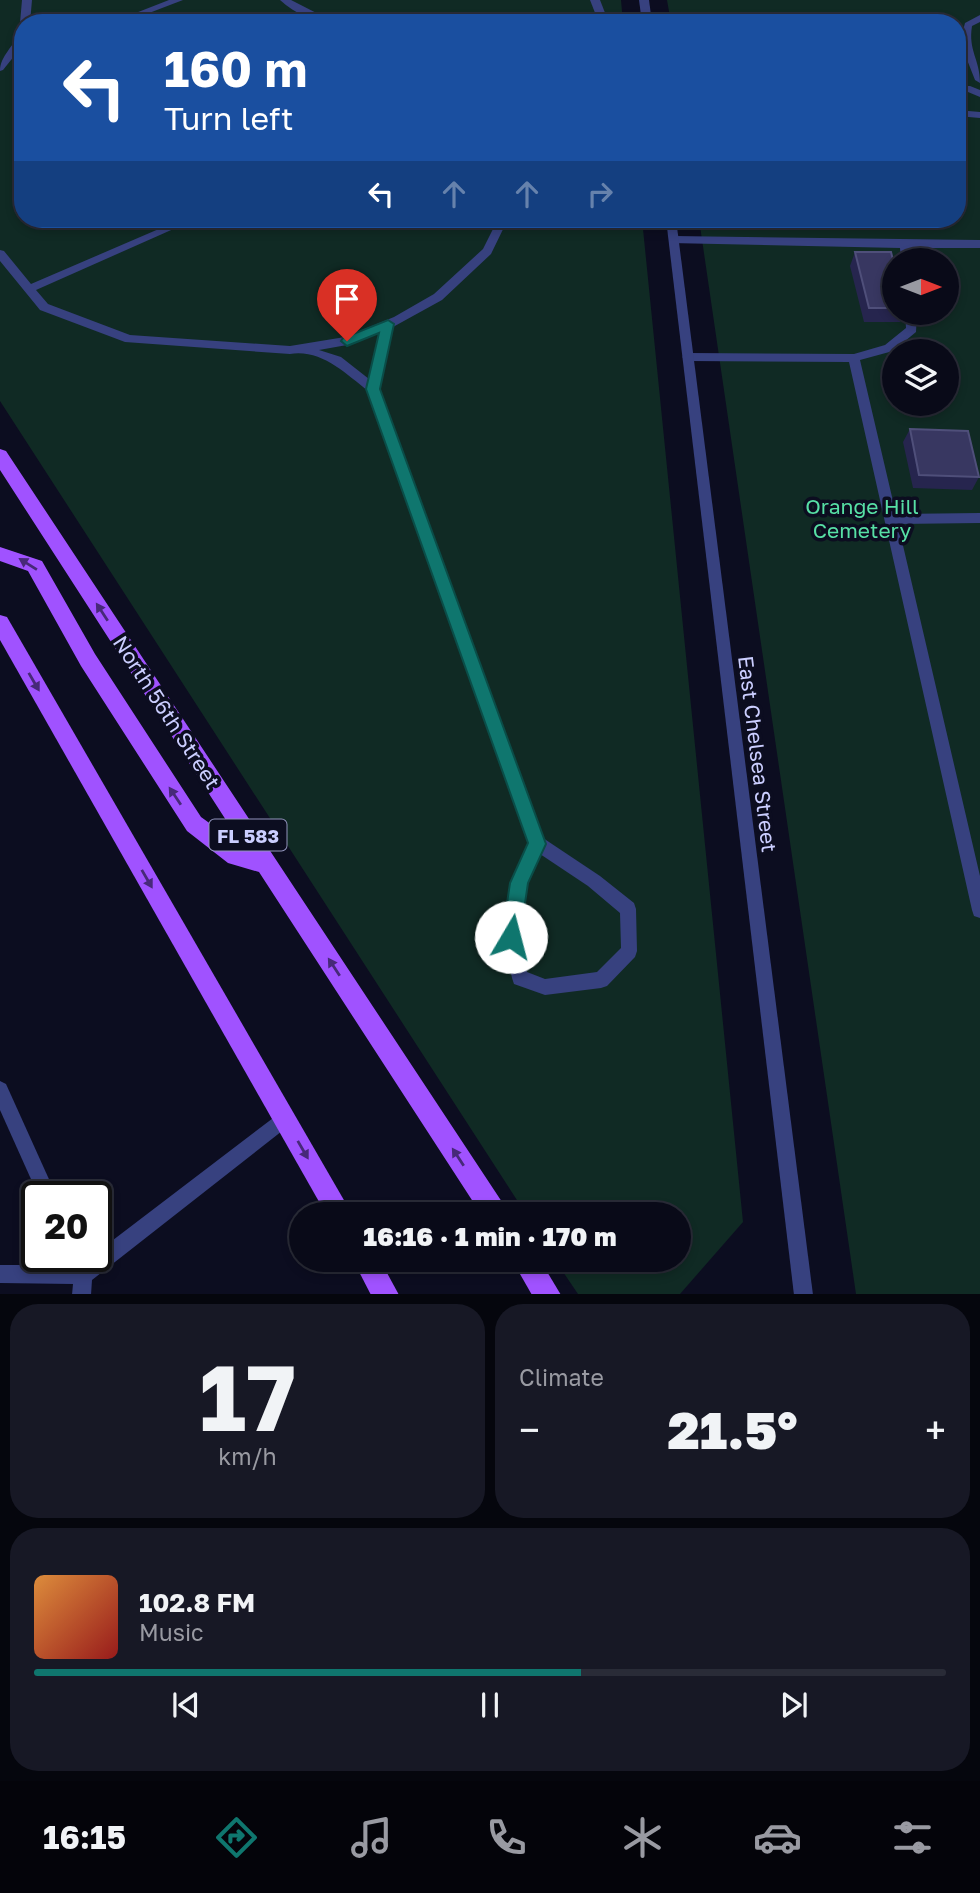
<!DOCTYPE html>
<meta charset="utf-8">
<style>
:root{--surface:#090a18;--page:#171825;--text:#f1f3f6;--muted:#999aa2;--line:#292b37;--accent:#0f766e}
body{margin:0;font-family:"Golos Text",sans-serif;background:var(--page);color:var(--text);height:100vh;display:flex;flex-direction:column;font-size:26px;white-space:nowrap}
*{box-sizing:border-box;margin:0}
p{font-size:23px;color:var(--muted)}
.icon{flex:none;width:38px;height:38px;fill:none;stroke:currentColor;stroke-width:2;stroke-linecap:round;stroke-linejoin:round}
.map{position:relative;height:1294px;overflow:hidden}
.panel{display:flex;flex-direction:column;gap:10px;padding:10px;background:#05060d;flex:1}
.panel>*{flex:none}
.top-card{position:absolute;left:14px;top:14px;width:952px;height:214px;border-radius:28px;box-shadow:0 4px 10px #0003,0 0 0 2px var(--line);background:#1a4fa0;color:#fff;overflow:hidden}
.needle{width:46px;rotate:90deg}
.controls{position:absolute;left:882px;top:248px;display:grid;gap:14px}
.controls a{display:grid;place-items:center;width:77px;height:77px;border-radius:50%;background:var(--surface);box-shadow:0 4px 10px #0003,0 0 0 2px var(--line);font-size:35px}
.speed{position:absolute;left:21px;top:1181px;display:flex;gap:14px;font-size:35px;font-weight:700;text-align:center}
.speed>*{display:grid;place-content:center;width:91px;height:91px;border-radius:50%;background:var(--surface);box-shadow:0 4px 10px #0003,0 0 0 2px var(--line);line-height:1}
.speed .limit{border:4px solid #111;border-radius:10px;background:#fff;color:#111}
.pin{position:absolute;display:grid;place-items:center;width:60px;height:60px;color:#fff;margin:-72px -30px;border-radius:50% 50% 50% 0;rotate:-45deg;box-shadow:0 0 7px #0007}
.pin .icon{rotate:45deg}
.me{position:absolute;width:77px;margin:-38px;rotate:8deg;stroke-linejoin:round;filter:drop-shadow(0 0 5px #0008)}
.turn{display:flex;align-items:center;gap:24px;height:147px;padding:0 35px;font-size:32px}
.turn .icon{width:91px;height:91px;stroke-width:2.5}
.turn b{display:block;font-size:49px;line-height:60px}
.lanes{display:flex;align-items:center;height:66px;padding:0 35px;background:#0003;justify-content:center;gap:35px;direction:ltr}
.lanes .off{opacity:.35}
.big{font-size:52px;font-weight:800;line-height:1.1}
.panel .tile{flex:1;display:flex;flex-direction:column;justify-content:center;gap:10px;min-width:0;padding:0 24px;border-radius:28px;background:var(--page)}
.panel .dial{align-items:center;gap:0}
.dial b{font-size:91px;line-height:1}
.song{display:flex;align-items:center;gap:21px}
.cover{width:84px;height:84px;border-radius:10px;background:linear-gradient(135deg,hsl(30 70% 55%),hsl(0 70% 35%))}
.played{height:7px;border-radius:4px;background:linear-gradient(90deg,var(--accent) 60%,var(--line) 60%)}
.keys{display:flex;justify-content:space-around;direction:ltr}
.heat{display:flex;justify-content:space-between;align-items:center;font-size:38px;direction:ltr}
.panel .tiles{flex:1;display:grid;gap:10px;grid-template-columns:1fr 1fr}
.tile:last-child{grid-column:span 2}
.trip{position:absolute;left:289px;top:1202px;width:402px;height:70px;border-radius:35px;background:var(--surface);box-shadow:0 4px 10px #0003,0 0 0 2px var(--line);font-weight:800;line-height:70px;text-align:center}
.tab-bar{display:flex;height:112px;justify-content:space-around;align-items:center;background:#04040a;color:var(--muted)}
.tab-bar .icon{width:49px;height:49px}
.tab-bar .selected{color:var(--accent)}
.tab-bar b{font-size:32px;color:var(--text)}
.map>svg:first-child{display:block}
</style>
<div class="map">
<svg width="980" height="1295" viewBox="0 0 980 1295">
<rect width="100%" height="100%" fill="#0c0d20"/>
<g fill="#102a24" fill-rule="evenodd">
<polygon points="0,0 621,0 623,23 23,23 23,219 642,219 743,1222 680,1294 578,1294 555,1260 679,1260 679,1214 526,1214 0,401"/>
<path d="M 667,0 L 980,0 L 980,1294 L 856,1294 L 699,219 L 957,219 L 957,23 L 671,23 ZM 894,261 L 947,261 L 947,313 L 894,313 ZM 894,352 L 947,352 L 947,404 L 894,404 Z"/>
</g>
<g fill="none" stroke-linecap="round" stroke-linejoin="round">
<g fill="#37417f" fill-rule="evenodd">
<polygon points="22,0 32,0 30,23 23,23 23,25 20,23"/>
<polygon points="169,0 183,0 123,23 110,23"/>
<path d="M 280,0 L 291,0 L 336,23 C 316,23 295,14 280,0 Z"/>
<polygon points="590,0 600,0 609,23 599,23"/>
<path d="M 980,15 L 980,22 L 972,26 C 968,51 980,59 980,83 L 975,80 L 960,42 L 965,23 Z"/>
<path d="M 23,31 L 23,45 L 3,70 L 0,71 C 0,56 14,46 20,32 Z"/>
<polygon points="957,86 970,86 980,90 980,97 968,92 957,92"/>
<polygon points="957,110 980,112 980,118 957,116"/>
<path d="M 182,219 L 196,219 L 36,290 L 48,304 L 130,335 L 290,346 L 345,337 L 394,317 L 434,294 L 483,249 L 498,219 L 508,219 L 491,254 L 442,300 L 393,327 L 379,389 L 543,838 L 600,876 L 634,903 L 636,909 L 637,951 L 635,957 L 607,986 L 601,988 L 545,995 L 514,984 L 512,978 L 503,937 L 511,882 L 529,843 L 368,391 C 345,373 321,349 290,354 L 125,342 L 40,310 L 0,261 L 0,250 L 4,251 L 31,284 ZM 380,332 L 369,379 L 341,357 L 319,350 L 347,345 ZM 540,854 L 588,886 L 620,913 L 621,948 L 597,972 L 545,979 L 527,972 L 519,937 L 527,882 Z"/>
<polygon points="674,236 980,240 980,248 911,248 913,261 901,261 900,248 670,243 669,240"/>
<polygon points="905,313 917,313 916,332 893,351 860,360 896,514 980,513 980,523 898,524 980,876 980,918 974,916 972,910 849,362 688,361 682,357 688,353 854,354 885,345 906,328"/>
<polygon points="0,1081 6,1084 57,1197 39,1197 0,1110"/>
<polygon points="285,1109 291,1112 294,1118 291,1124 92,1280 91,1295 72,1295 73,1284 0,1283 0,1265 70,1265 66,1256 85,1256 86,1261 92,1256 96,1256 96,1253"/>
</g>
<g fill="#37417f" fill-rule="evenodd">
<polygon points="639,0 649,0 652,23 642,23"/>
<polygon points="666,219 676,219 813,1295 794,1295"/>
</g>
<g fill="#a052ff" fill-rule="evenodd">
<polygon points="0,449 6,451 504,1205 507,1214 481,1214 259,872 228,863 187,831 81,666 28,571 0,561 0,547 42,561 95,654 201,817 244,848 0,470"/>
<polygon points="0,615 7,617 352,1214 326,1214 0,640"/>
<polygon points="353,1260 380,1260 399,1295 371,1295"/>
<polygon points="512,1260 540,1260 561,1295 532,1295"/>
</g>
</g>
<g fill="#26254e">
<polygon points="855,252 894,264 894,313 904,313 900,322 864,322 850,266"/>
<polygon points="910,429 979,477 972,490 913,488 903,442"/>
</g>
<g fill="#383761" stroke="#4f4f7a" stroke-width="2">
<polygon points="855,252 891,252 894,264 894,308 869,308"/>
<polygon points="910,429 968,431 979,477 919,475"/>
</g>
<defs><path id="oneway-solid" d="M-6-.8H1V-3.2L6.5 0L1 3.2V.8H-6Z" transform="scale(1.75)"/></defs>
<g fill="#472979">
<use href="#oneway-solid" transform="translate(28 564) rotate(-148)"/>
<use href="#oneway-solid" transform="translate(102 612) rotate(-123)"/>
<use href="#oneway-solid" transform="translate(34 682) rotate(60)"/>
<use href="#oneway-solid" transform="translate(175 796) rotate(-124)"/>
<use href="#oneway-solid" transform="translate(147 879) rotate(60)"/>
<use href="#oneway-solid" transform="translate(334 967) rotate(-123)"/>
<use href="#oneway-solid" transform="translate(303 1150) rotate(60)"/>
<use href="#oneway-solid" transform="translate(458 1157) rotate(-123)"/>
</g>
<polygon fill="#0f766e" stroke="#0a4d48" stroke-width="2" points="388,320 394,324 380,389 546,844 528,883 520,937 517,944 511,946 504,944 502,937 510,883 528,843 366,389 379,333 347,346 341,341 343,338"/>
<g text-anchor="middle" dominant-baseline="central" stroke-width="7" stroke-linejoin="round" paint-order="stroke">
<rect fill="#0c0d20" stroke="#9294bc" stroke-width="2" x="209.5" y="819.5" width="77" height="31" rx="5"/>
<g font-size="19" font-weight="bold" fill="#cbceff">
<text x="248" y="835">FL 583</text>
</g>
<g font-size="21" fill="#57dfa5" stroke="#0c0d20">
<text x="862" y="506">Orange Hill<tspan x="862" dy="24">Cemetery</tspan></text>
</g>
<g font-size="21" fill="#cbceff" stroke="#0c0d20">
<text transform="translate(167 712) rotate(57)">North 56th Street</text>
<text transform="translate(758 754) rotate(83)">East Chelsea Street</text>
</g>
</g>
</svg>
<div class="controls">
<a><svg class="needle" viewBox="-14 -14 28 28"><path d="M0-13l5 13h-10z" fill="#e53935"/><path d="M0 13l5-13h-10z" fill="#999aa2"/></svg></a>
<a><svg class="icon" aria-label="layers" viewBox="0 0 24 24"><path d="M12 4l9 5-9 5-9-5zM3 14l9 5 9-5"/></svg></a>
</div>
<div class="speed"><div class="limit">20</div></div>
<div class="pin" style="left:347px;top:341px;background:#d93025"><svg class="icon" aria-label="arrive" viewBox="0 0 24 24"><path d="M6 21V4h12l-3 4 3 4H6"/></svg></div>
<svg class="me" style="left:511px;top:937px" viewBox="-20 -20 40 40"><circle r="19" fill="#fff"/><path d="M0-13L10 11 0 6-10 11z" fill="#0f766e"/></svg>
<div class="trip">16:16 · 1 min · 170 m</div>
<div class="top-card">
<div class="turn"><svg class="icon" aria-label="left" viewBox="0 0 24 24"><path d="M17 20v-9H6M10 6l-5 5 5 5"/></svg><div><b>160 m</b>Turn left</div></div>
<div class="lanes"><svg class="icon" aria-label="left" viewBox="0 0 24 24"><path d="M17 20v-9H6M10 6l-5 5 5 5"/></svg><svg class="icon off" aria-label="ahead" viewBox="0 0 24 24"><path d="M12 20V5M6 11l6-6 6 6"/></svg><svg class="icon off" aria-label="ahead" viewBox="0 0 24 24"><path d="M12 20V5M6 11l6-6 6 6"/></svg><svg class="icon off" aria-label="right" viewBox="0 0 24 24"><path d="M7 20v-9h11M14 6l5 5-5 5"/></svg></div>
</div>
</div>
<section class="panel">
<div class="tiles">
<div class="tile dial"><b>17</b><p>km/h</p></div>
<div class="tile"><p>Climate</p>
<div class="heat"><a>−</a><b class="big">21.5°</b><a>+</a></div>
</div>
<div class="tile">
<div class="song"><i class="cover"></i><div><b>102.8 FM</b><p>Music</p></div></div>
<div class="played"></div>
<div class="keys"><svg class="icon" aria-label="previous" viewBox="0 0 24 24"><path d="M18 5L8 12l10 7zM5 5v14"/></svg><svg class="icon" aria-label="pause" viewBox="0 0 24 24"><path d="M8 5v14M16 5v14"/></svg><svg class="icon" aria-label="next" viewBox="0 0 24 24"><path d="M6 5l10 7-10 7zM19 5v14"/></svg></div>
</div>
</div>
</section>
<nav class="tab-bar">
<b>16:15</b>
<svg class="icon selected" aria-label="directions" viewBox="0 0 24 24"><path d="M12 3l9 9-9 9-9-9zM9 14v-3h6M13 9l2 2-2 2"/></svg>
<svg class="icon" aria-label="music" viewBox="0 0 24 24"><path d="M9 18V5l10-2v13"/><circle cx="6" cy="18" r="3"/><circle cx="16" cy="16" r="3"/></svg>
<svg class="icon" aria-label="phone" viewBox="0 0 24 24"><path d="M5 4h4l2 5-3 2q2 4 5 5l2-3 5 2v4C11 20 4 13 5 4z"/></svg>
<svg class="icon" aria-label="climate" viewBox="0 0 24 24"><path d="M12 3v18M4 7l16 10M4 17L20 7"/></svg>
<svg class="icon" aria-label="car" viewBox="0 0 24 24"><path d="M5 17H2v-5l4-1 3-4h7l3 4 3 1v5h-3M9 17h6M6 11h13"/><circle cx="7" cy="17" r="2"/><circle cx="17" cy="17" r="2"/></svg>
<svg class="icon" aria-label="filters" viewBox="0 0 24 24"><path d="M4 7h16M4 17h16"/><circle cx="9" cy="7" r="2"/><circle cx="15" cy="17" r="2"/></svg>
</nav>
